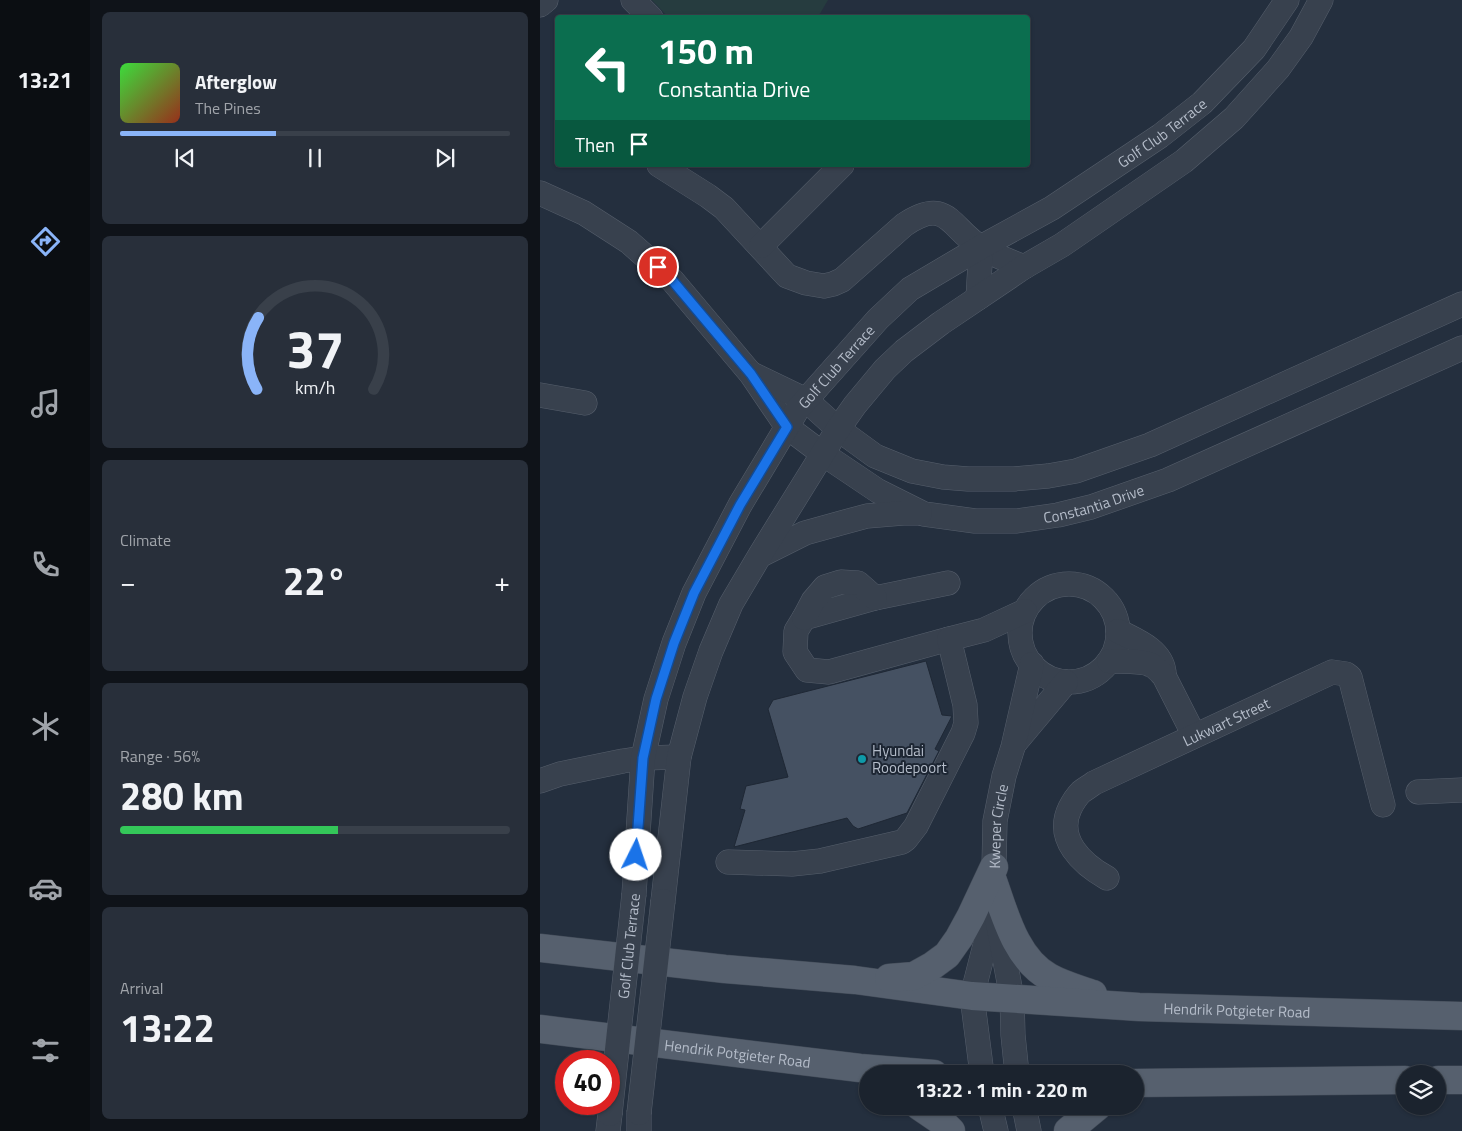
<!DOCTYPE html>
<meta charset="utf-8">
<style>
:root{--surface:#1b232e;--page:#282f3a;--text:#f1f3f6;--muted:#a0a4aa;--line:#39404a;--accent:#8ab4f8}
body{margin:0;font-family:"Titillium Web",sans-serif;background:var(--page);color:var(--text);height:100vh;display:flex;flex-direction:column;font-size:19px;white-space:nowrap}
*{box-sizing:border-box;margin:0}
p{font-size:16px;color:var(--muted)}
.icon{flex:none;width:28px;height:28px;fill:none;stroke:currentColor;stroke-width:2;stroke-linecap:round;stroke-linejoin:round}
.map{position:relative;flex:1;overflow:hidden}
.drawer{display:flex;flex-direction:column;gap:12px;padding:12px;background:#0f1319;width:450px}
.drawer>*{flex:none}
.top-card{position:absolute;left:15px;top:15px;width:475px;height:152px;border-radius:5px;box-shadow:0 1px 4px #0004,0 0 0 1px var(--line);background:#0b6e4f;color:#fff;overflow:hidden}
.tools{position:absolute;left:856px;top:1065px;display:grid;gap:10px}
.tools a{display:grid;place-items:center;width:50px;height:50px;border-radius:50%;background:var(--surface);box-shadow:0 1px 4px #0004,0 0 0 1px var(--line);font-size:25px}
.speed{position:absolute;left:15px;top:1050px;display:flex;gap:10px;font-size:25px;font-weight:700;text-align:center}
.speed>*{display:grid;place-content:center;width:65px;height:65px;border-radius:50%;background:var(--surface);box-shadow:0 1px 4px #0004,0 0 0 1px var(--line);line-height:1}
.speed .limit{border:8px solid #d22;background:#fff;color:#111}
.pin{position:absolute;display:grid;place-items:center;width:42px;height:42px;color:#fff;margin:-21px;border:2px solid #fff;border-radius:50%;box-shadow:0 1px 5px #0007}
.me{position:absolute;width:55px;margin:-28px;rotate:4deg;stroke-linejoin:round;filter:drop-shadow(0 0 4px #0008)}
.turn{display:flex;align-items:center;gap:18px;height:105px;padding:0 20px;font-size:22px}
.turn .icon{width:65px;height:65px;stroke-width:2.5}
.turn b{display:block;font-size:35px;line-height:42px}
.then{display:flex;align-items:center;height:48px;padding:0 20px;background:#0003;gap:10px;font-size:19px}
.big{font-size:38px;font-weight:700;line-height:1.1}
.drawer .tile{flex:1;display:flex;flex-direction:column;justify-content:center;gap:8px;min-width:0;padding:0 18px;border-radius:8px;background:var(--page)}
.drawer .dial{align-items:center;gap:0}
.dial svg{height:130px;overflow:visible;fill:none;stroke:var(--line);stroke-width:7;stroke-linecap:round;text-anchor:middle}
.dial text{fill:var(--text);stroke:none}
.song{display:flex;align-items:center;gap:15px}
.cover{width:60px;height:60px;border-radius:8px;background:linear-gradient(135deg,hsl(120 70% 55%),hsl(10 70% 35%))}
.played{height:5px;border-radius:2px;background:linear-gradient(90deg,var(--accent) 40%,var(--line) 40%)}
.keys{display:flex;justify-content:space-around;direction:ltr}
.heat{display:flex;justify-content:space-between;align-items:center;font-size:28px;direction:ltr}
.charge{height:8px;border-radius:4px;background:linear-gradient(90deg,#34c759 56%,var(--line) 0)}
.trip{position:absolute;left:319px;top:1065px;width:285px;height:50px;border-radius:25px;background:var(--surface);box-shadow:0 1px 4px #0004,0 0 0 1px var(--line);font-weight:700;line-height:50px;text-align:center}
main{display:flex;flex:1;min-height:0}
.tab-bar{display:flex;flex-direction:column;width:90px;justify-content:space-around;align-items:center;background:#0b0e12;color:var(--muted)}
.tab-bar .icon{width:35px;height:35px}
.tab-bar .active{color:var(--accent)}
.tab-bar b{font-size:22px;color:var(--text)}
.map>svg:first-child{display:block}
</style>
<main>
<nav class="tab-bar">
<b>13:21</b>
<svg class="icon active" aria-label="directions" viewBox="0 0 24 24"><path d="M12 3l9 9-9 9-9-9zM9 14v-3h6M13 9l2 2-2 2"/></svg>
<svg class="icon" aria-label="music" viewBox="0 0 24 24"><path d="M9 18V5l10-2v13"/><circle cx="6" cy="18" r="3"/><circle cx="16" cy="16" r="3"/></svg>
<svg class="icon" aria-label="phone" viewBox="0 0 24 24"><path d="M5 4h4l2 5-3 2q2 4 5 5l2-3 5 2v4C11 20 4 13 5 4z"/></svg>
<svg class="icon" aria-label="climate" viewBox="0 0 24 24"><path d="M12 3v18M4 7l16 10M4 17L20 7"/></svg>
<svg class="icon" aria-label="car" viewBox="0 0 24 24"><path d="M5 17H2v-5l4-1 3-4h7l3 4 3 1v5h-3M9 17h6M6 11h13"/><circle cx="7" cy="17" r="2"/><circle cx="17" cy="17" r="2"/></svg>
<svg class="icon" aria-label="filters" viewBox="0 0 24 24"><path d="M4 7h16M4 17h16"/><circle cx="9" cy="7" r="2"/><circle cx="15" cy="17" r="2"/></svg>
</nav>
<section class="drawer">
<div class="tile">
<div class="song"><i class="cover"></i><div><b>Afterglow</b><p>The Pines</p></div></div>
<div class="played"></div>
<div class="keys"><svg class="icon" aria-label="previous" viewBox="0 0 24 24"><path d="M18 5L8 12l10 7zM5 5v14"/></svg><svg class="icon" aria-label="pause" viewBox="0 0 24 24"><path d="M8 5v14M16 5v14"/></svg><svg class="icon" aria-label="next" viewBox="0 0 24 24"><path d="M6 5l10 7-10 7zM19 5v14"/></svg></div>
</div>
<div class="tile dial"><svg viewBox="0 0 100 80">
<path d="M14 69A42 42 0 1 1 86 69"/>
<path d="M14 69A42 42 0 0 1 15 25" stroke="#8ab4f8"/>
<text x="50" y="56" font-size="32" font-weight="700">37</text>
<text x="50" y="72" font-size="11">km/h</text>
</svg></div>
<div class="tile"><p>Climate</p>
<div class="heat"><a>−</a><b class="big">22°</b><a>+</a></div>
</div>
<div class="tile"><p>Range · 56%</p><b class="big">280 km</b><div class="charge"></div></div>
<div class="tile"><p>Arrival</p><b class="big">13:22</b></div>
</section>
<div class="map">
<svg width="922" height="1131" viewBox="0 0 922 1131">
<rect width="100%" height="100%" fill="#242f3e"/>
<polygon fill="#263c3f" points="112,0 288,0 278,17 129,18"/>
<polygon fill="#455162" stroke="#1f2835" points="386,661 402,715 412,716 395,749 399,751 367,813 318,829 313,826 307,818 194,847 205,810 200,809 206,786 248,777 228,709 233,700"/>
<g fill="none" stroke-linecap="round" stroke-linejoin="round">
<g stroke="#565f6c" stroke-width="25">
<g id="minor">
<polyline points="93,0 111,18"/>
<polyline points="0,5 6,0"/>
<path d="M 119,165 L 168,196 L 184,208 L 247,276 L 266,283 L 284,286 L 293,284 L 302,280 L 364,225 C 408,195 410,229 442,248 C 455,256 470,261 484,267"/>
<path id="s1" d="M 0,193 L 44,213 L 89,242 L 132,280 L 211,374 L 247,427 L 283,454 L 338,491 L 384,514 L 435,521 L 477,521 L 518,515 L 551,507 L 628,480 L 922,348"/>
<polyline points="221,246 302,165"/>
<polyline points="438,298 441,247"/>
<polyline points="212,374 266,400 298,429 335,456 372,471 403,477 428,479 474,479 508,476 536,471 610,445 922,304"/>
<polyline points="0,395 45,403"/>
<polyline points="221,555 265,533 301,523 327,516 363,513 380,513"/>
<polyline points="408,583 335,598 264,618 256,631 255,652 267,670 289,672 409,639"/>
<circle cx="529" cy="633" r="49"/>
<polyline points="264,618 273,601 285,587 301,582 318,583 335,598"/>
<path d="M 578,631 C 595,640 621,649 624,672"/>
<path d="M 569,661 C 580,662 601,660 611,665 C 616,667 620,672 624,676 L 654,735"/>
<polyline points="475,743 526,682"/>
<polyline points="0,781 20,774 83,761 103,758 139,757"/>
<polyline points="878,792 922,790"/>
<polyline points="188,862 252,864 280,861 362,842 366,839 376,826 423,733 426,723 425,705 409,639 444,630 485,611"/>
<path id="s2" d="M 567,878 C 542,864 515,839 530,808 C 533,802 536,797 541,792 C 545,789 550,786 554,783 L 792,672 L 806,674 L 810,677 L 843,805"/>
<path id="s3" d="M 94,894 L 103,758 L 116,699 L 134,643 L 154,593 L 200,505 L 257,410 L 338,319 L 370,289 L 441,247 L 512,208 L 620,136 L 662,103 L 714,49 L 747,0"/>
<polyline points="123,901 139,757 155,697 171,651 191,604 220,555 298,429 315,405 345,369 364,351 401,323 484,267 522,245 644,161 694,118 738,69 761,37 781,0"/>
<polyline points="442,1074 432,996 453,914"/>
<path id="s4" d="M 477,1074 L 473,1035 L 472,998 L 455,908 L 453,881 L 454,866 L 455,821 L 464,776 L 473,747 L 492,664"/>
<polyline points="450,1106 456,1131"/>
<polyline points="484,1106 489,1131"/>
<polyline points="68,1131 70,1114"/>
<polyline points="99,1131 99,1113"/>
</g>
</g>
<g stroke="#414a57" stroke-width="29">
<g id="major">
<path d="M 453,881 C 465,915 476,959 509,977 C 523,985 539,989 553,994"/>
<path id="s5" d="M 0,948 L 185,969 L 315,980 L 432,996 L 599,1007 L 922,1016"/>
<polyline points="349,978 374,976 392,966 407,955 419,938 431,916 454,867"/>
<path id="s6" d="M 0,1029 L 320,1068 L 394,1074"/>
<polyline points="898,1080 922,1080"/>
<polyline points="595,1083 865,1080"/>
<polyline points="379,1106 401,1121 411,1131"/>
<polyline points="528,1131 558,1106"/>
</g>
</g>
<use href="#minor" stroke="#38414e" stroke-width="24"/>
<use href="#major" stroke="#56606e" stroke-width="28"/>
<g stroke="#565f6c" stroke-width="25" stroke-linecap="butt">
<g id="minor-bridge">
<polyline points="99,1113 123,901"/>
<path id="s7" d="M 70,1114 L 94,894"/>
</g>
</g>
<use href="#minor-bridge" stroke="#38414e" stroke-width="24"/>
</g>
<g fill="none" stroke-linecap="round" stroke-linejoin="round">
<g stroke="#114b97" stroke-width="12">
<polyline id="route" points="96,855 103,758 116,699 134,643 154,593 200,505 247,427 211,374 132,280 118,267"/>
</g>
<use href="#route" stroke="#1a73e8" stroke-width="9"/>
</g>
<circle fill="#0f9aa8" stroke="#1d2633" stroke-width="2" cx="322" cy="759" r="5"/>
<g text-anchor="middle" dominant-baseline="central" stroke-width="4" stroke-linejoin="round" paint-order="stroke">
<g font-size="15" fill="#b4bcc9" stroke="#1d2633">
<text stroke="none"><textPath href="#s3" startOffset="982">Golf Club Terrace</textPath></text>
<text stroke="none"><textPath href="#s3" startOffset="578">Golf Club Terrace</textPath></text>
<text stroke="none"><textPath href="#s1" startOffset="681">Constantia Drive</textPath></text>
<text stroke="none"><textPath href="#s2" startOffset="269">Lukwart Street</textPath></text>
<text stroke="none"><textPath href="#s4" startOffset="250">Kweper Circle</textPath></text>
<text stroke="none"><textPath href="#s7" startOffset="169">Golf Club Terrace</textPath></text>
<text stroke="none"><textPath href="#s5" startOffset="700">Hendrik Potgieter Road</textPath></text>
<text stroke="none"><textPath href="#s6" startOffset="199">Hendrik Potgieter Road</textPath></text>
</g>
<g font-size="15" fill="#b4bcc9" stroke="#1d2633" text-anchor="start">
<text x="332" y="750">Hyundai<tspan x="332" dy="17">Roodepoort</tspan></text>
</g>
</g>
</svg>
<div class="tools">
<a><svg class="icon" aria-label="layers" viewBox="0 0 24 24"><path d="M12 4l9 5-9 5-9-5zM3 14l9 5 9-5"/></svg></a>
</div>
<div class="speed"><div class="limit">40</div></div>
<div class="pin" style="left:118px;top:267px;background:#d93025"><svg class="icon" aria-label="arrive" viewBox="0 0 24 24"><path d="M6 21V4h12l-3 4 3 4H6"/></svg></div>
<svg class="me" style="left:96px;top:855px" viewBox="-20 -20 40 40"><circle r="19" fill="#fff"/><path d="M0-13L10 11 0 6-10 11z" fill="#1a73e8"/></svg>
<div class="trip">13:22 · 1 min · 220 m</div>
<div class="top-card">
<div class="turn"><svg class="icon" aria-label="left" viewBox="0 0 24 24"><path d="M17 20v-9H6M10 6l-5 5 5 5"/></svg><div><b>150 m</b>Constantia Drive</div></div>
<div class="then">Then<svg class="icon" aria-label="arrive" viewBox="0 0 24 24"><path d="M6 21V4h12l-3 4 3 4H6"/></svg></div>
</div>
</div>
</main>
